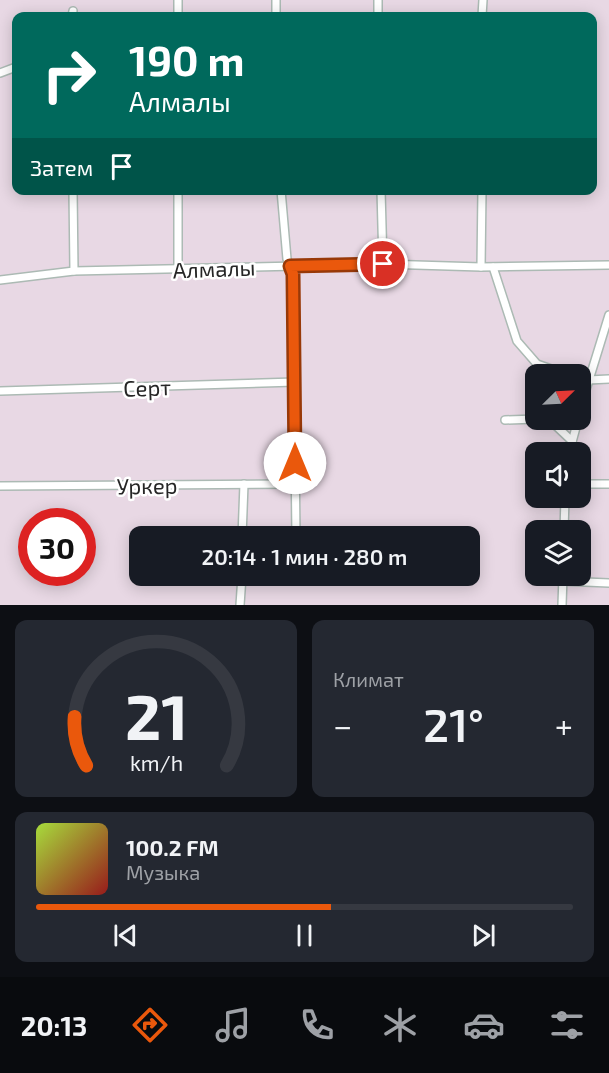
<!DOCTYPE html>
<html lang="ru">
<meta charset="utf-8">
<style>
:root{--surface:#171b24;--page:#242831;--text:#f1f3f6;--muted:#9ea1a6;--line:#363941;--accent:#ea580c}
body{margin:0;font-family:"Exo 2",sans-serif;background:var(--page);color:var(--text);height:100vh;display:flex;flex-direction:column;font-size:22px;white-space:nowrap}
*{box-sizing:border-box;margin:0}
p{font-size:20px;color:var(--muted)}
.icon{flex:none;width:33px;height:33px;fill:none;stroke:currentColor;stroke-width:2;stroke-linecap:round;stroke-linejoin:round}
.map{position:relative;height:605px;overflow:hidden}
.sheet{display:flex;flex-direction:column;gap:15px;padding:15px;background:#0d0f14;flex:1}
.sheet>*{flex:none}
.hud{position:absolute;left:12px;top:12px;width:585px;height:183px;border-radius:12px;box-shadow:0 3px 15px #0003;background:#00695c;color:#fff;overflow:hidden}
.needle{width:39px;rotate:66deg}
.fabs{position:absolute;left:525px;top:364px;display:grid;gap:12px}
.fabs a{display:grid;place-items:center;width:66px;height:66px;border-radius:12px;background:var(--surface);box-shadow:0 3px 15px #0003;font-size:30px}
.speed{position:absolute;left:18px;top:508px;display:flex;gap:12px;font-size:30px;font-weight:700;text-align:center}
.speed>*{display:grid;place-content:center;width:78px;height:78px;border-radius:50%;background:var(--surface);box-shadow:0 3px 15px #0003;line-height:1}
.speed .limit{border:9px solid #d22;background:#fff;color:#111}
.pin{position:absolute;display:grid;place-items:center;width:51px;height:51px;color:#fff;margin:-26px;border:3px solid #fff;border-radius:50%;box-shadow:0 2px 6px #0007}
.me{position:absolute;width:66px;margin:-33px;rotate:0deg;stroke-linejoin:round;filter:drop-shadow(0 0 4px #0008)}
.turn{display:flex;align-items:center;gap:21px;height:126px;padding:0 18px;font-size:27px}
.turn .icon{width:78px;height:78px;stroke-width:2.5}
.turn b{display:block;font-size:42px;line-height:51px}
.then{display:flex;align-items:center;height:57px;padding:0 18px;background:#0003;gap:12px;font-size:22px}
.big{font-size:45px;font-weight:600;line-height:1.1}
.sheet .tile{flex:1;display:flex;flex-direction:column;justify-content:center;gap:9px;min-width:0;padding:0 21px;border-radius:12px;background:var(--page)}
.sheet .dial{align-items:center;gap:0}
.dial svg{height:156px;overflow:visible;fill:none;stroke:var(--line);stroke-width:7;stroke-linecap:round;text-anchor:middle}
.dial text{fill:var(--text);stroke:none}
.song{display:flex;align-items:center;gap:18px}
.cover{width:72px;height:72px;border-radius:9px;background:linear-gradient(135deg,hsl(80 70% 55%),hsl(0 70% 35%))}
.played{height:6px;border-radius:3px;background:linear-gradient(90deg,var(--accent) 55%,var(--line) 55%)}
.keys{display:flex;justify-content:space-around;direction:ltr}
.heat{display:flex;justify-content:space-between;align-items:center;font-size:33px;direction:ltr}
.sheet .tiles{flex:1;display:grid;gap:15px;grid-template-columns:1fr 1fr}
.tile:last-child{grid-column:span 2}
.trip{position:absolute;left:129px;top:526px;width:351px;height:60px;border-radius:12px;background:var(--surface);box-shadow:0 3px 15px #0003;font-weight:600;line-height:60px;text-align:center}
.dock{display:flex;height:96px;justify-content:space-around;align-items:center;background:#090b0e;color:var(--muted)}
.dock .icon{width:42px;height:42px}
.dock .on{color:var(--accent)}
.dock b{font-size:27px;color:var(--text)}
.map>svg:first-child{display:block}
</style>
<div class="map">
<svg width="609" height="605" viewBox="0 0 609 605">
<rect width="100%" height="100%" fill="#e8d8e4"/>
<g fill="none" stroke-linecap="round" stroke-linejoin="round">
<g stroke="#acbab4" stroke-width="10">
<g id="minor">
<polyline points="178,0 178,16"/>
<polyline points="276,0 276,16"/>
<polyline points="378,0 378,16"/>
<polyline points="72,16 73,11"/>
<polyline points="482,16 483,0"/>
<polyline points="0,73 16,67"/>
<polyline points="73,190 74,271"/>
<polyline points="178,190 178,270"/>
<polyline points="281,190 287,259 293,274 296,537"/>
<polyline points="381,190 383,264"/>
<polyline points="481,267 482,190"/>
<polyline points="493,267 517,341 537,364 568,375"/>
<polyline points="0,280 74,271 383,264 481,267 609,265"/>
<polyline points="588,380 609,379"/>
<polyline points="0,391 295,382"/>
<polyline points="580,409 609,315"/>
<polyline points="505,420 536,419"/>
<polyline points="545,420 553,423 572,441"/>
<polyline points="569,453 578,420"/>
<polyline points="580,484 609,484"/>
<polyline points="0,486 294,484"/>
<polyline points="564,531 565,498"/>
<polyline points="242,537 244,484"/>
<polyline points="562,581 609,583"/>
<polyline points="240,605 242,576"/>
<polyline points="562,605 563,576"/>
</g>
</g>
<use href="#minor" stroke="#fff" stroke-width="7"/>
</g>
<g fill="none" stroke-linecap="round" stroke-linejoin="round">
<g stroke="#983908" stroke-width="15">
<polyline id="route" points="295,463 293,274 290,266 383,264"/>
</g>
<use href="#route" stroke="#ea580c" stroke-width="10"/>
</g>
<g text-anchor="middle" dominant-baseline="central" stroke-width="5" stroke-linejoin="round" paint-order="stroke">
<g font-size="22" fill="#262626" stroke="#fff">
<text transform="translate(214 268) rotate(-2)">Алмалы</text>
<text transform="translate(147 387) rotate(-2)">Серт</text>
<text transform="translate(147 485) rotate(-1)">Уркер</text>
</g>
</g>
</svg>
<div class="fabs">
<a><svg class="needle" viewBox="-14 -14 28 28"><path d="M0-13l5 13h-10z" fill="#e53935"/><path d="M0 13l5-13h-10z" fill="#9ea1a6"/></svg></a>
<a><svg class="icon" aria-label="sound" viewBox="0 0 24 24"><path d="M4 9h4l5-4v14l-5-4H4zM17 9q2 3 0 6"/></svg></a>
<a><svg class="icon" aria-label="layers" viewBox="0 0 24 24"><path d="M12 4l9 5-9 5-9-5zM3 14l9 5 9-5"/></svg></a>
</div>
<div class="speed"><div class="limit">30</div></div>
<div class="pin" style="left:383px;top:264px;background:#d93025"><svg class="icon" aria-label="arrive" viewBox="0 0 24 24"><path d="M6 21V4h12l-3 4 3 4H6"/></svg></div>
<svg class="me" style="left:295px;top:463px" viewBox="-20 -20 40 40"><circle r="19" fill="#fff"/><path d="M0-13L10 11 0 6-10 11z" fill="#ea580c"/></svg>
<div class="trip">20:14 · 1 мин · 280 m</div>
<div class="hud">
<div class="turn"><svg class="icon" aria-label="right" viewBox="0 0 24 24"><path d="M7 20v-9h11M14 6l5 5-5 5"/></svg><div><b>190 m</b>Алмалы</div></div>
<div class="then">Затем<svg class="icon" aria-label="arrive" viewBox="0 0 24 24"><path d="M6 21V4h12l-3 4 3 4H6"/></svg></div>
</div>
</div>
<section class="sheet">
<div class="tiles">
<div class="tile dial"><svg viewBox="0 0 100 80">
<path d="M14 69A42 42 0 1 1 86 69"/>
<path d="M14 69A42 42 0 0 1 8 44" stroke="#ea580c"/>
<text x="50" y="56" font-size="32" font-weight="700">21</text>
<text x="50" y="72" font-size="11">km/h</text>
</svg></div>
<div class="tile"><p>Климат</p>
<div class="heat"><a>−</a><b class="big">21°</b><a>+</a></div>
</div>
<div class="tile">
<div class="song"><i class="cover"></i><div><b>100.2 FM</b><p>Музыка</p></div></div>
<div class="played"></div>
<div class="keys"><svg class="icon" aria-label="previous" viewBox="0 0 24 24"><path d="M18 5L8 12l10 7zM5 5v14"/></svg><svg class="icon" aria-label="pause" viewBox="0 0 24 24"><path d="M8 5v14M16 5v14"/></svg><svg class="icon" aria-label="next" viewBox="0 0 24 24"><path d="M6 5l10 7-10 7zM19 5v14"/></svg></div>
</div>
</div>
</section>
<nav class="dock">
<b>20:13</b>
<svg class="icon on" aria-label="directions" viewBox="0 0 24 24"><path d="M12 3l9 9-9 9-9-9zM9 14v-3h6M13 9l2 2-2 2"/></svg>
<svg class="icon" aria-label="music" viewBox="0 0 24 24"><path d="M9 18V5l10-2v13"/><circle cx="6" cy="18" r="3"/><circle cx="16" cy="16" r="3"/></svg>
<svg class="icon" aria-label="phone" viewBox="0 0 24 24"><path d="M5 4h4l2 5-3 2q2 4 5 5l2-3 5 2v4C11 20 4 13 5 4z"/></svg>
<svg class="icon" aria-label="climate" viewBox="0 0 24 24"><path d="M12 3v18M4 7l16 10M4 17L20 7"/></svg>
<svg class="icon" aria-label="car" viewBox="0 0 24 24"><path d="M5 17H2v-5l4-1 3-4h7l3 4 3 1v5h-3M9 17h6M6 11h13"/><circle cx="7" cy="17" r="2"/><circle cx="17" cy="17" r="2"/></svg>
<svg class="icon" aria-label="filters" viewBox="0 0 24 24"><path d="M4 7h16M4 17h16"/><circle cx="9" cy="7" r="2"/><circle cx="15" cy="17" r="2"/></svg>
</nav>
